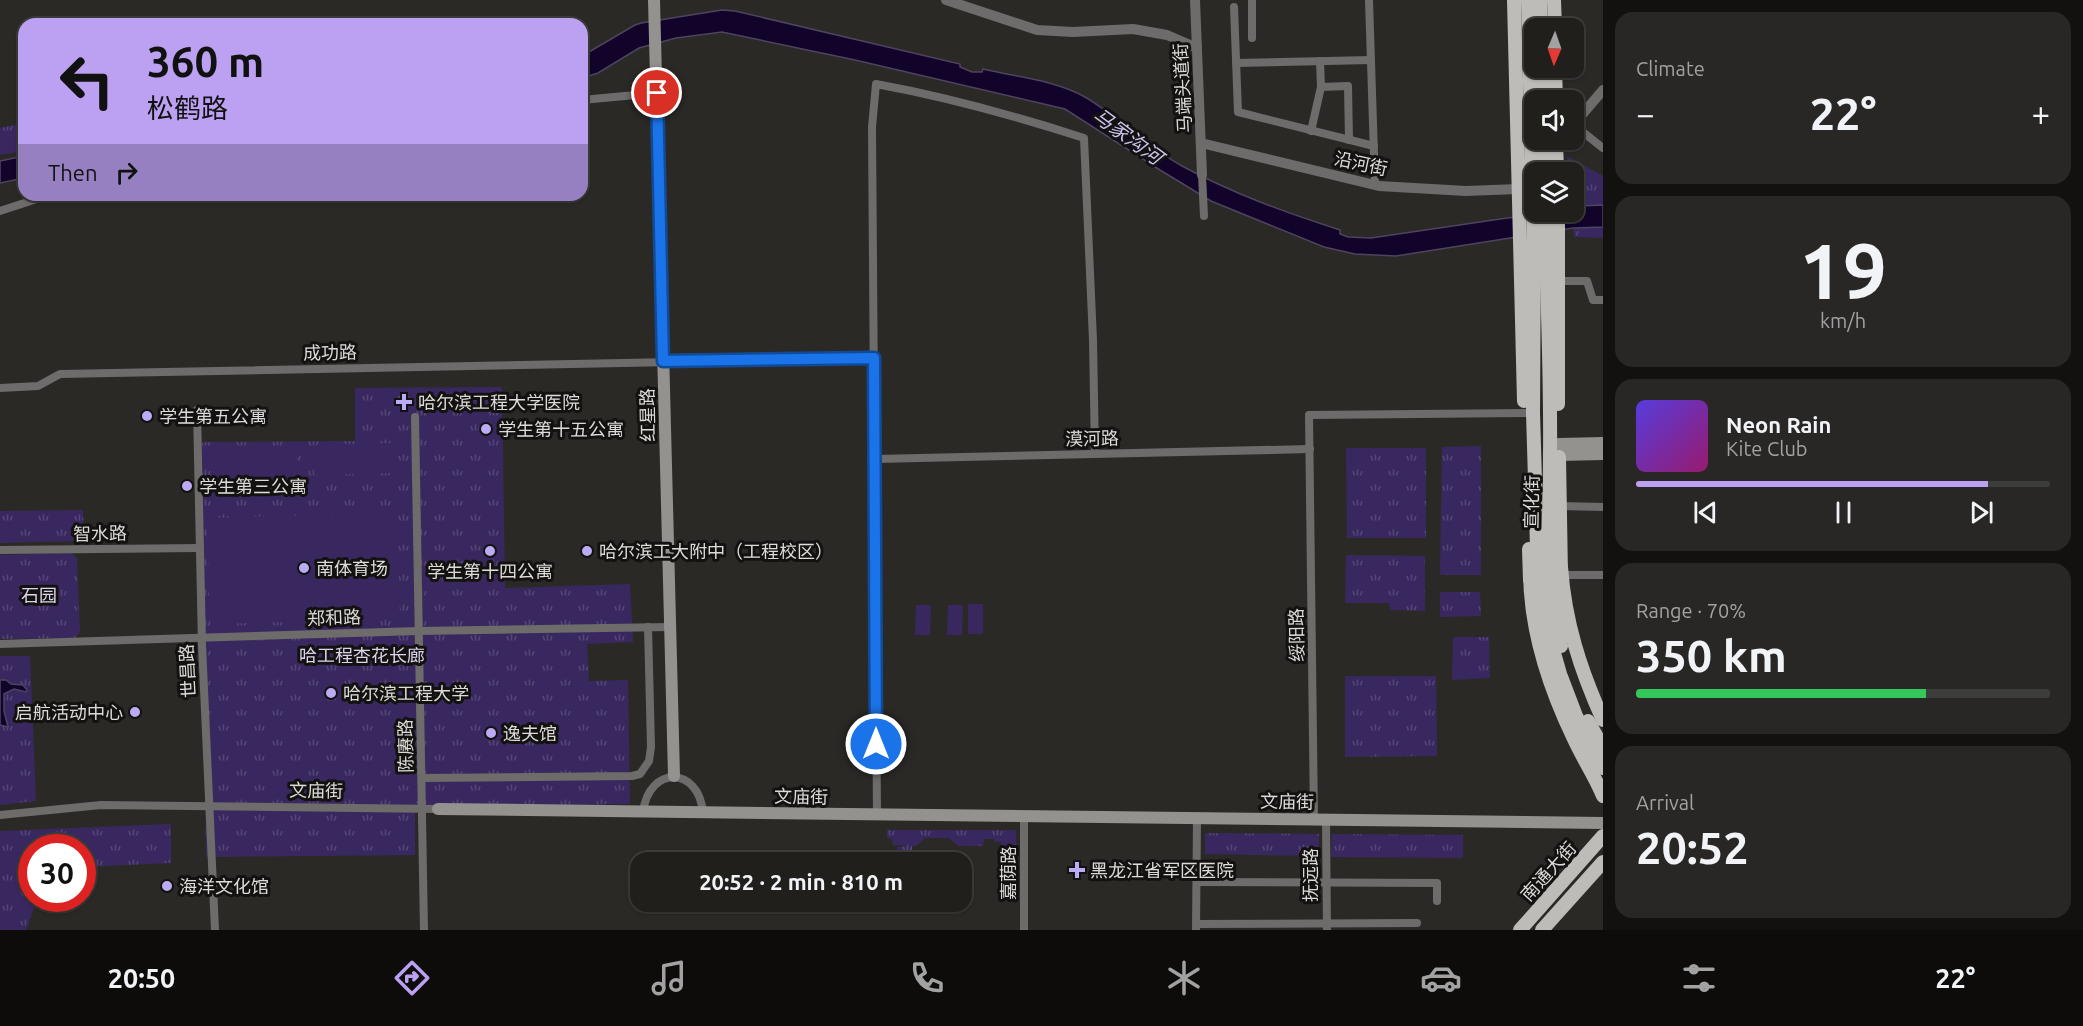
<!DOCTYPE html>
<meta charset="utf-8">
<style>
:root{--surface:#201f1c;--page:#282725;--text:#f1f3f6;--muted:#a2a2a3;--line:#3d3d3b;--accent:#bca0f2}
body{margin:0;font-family:Ubuntu,"Noto Sans SC",sans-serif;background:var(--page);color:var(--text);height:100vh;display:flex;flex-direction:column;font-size:22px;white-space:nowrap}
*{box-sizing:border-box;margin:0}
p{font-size:20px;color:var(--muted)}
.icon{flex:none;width:33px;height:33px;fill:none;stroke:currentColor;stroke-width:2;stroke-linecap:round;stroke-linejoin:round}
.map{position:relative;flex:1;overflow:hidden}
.details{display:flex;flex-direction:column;gap:12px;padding:12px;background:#12110f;width:480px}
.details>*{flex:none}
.banner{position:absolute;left:18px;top:18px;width:570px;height:183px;border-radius:18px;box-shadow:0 2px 4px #0004,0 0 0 2px var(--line);background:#bca0f2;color:#111;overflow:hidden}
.needle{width:39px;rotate:182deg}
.controls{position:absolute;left:1524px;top:18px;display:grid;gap:12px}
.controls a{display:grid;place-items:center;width:60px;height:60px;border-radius:12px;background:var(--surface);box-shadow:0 2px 4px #0004,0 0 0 2px var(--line);font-size:30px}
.speed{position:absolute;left:18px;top:834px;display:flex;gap:12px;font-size:30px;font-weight:700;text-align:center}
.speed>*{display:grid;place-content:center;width:78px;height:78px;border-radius:50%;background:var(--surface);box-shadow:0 2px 4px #0004,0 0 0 2px var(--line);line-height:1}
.speed .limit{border:9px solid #d22;background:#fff;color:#111}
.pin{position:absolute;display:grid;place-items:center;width:51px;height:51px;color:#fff;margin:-26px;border:3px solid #fff;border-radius:50%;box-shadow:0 2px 6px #0007}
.me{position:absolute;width:66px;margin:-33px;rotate:0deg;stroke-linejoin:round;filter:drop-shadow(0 0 4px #0008)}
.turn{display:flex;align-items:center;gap:21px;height:126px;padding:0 30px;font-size:27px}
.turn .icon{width:78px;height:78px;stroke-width:2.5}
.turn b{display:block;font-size:42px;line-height:51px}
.then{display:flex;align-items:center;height:57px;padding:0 30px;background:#0003;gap:12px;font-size:22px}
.big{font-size:45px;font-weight:700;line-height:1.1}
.details .widget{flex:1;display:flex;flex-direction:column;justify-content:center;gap:9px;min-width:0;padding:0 21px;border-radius:18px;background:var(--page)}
.details .dial{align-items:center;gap:0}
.dial b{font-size:78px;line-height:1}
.song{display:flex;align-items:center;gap:18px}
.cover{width:72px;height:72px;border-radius:9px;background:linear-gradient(135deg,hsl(250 70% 55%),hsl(320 70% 35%))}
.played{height:6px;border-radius:3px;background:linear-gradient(90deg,var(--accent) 85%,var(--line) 85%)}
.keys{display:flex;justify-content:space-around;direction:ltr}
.heat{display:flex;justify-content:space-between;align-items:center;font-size:33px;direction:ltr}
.charge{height:9px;border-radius:4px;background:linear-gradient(90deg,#34c759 70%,var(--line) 0)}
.trip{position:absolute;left:630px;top:852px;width:342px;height:60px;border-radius:18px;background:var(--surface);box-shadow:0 2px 4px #0004,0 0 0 2px var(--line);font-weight:700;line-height:60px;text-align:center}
.menu{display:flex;height:96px;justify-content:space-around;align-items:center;background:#0d0c0b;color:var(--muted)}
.menu .icon{width:42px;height:42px}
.menu .active{color:var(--accent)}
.menu b{font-size:27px;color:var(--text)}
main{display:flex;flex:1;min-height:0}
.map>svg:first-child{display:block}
</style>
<main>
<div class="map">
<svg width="1603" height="930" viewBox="0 0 1603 930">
<defs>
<pattern id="grass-tufts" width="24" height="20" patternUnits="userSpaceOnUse" patternTransform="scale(1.5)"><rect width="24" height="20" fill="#39285f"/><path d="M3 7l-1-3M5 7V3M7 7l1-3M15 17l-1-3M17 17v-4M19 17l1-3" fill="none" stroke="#554775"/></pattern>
</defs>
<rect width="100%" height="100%" fill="#2b2926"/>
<g fill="url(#grass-tufts)">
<polygon points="24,123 24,151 0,155 0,128"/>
<polygon points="1567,156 1603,176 1603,238 1574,237 1574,172 1569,172"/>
<polygon points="502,387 505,588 630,584 633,642 587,644 589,681 628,680 630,804 415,806 415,855 206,857 202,442 355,441 355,388"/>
<polygon points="1481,446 1481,575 1440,575 1442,447"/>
<polygon points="1346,448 1426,448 1426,538 1347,538"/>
<polygon points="83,510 84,541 0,543 0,511"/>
<polygon points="71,553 77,558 80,632 75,638 0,639 0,555"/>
<polygon points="1346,555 1425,556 1425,611 1390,610 1389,603 1345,603"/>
<polygon points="1440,592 1480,592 1481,616 1440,617"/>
<polygon points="1453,637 1489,637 1490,678 1452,680"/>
<polygon points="0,656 30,656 36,801 0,805"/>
<polygon points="1345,676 1436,676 1437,756 1345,757"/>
<polygon points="171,824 171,863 83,867 82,848 32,848 32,898 37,899 26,930 0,930 0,831"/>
<polygon points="887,830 1016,830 1017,893 1001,893 1001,842 994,842 994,839 984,839 983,846 958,846 949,838 925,838 916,846 912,846 912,862 897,862 897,847 910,846 893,845 892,839 887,838"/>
<polygon points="1205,833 1319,834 1319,856 1205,854"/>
<polygon points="1332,834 1463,835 1463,858 1331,857"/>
</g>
<g fill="#39285f">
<polygon points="395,443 395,473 314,475 313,445"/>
<polygon points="296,446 297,476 215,478 214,448"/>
<polygon points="397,513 400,619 210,624 207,518"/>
<rect x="968" y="604" width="15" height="30"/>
<polygon points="916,605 931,605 930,635 915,635"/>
<polygon points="948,605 963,605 962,635 947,635"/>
</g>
<g fill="#12032b" stroke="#4f445f" stroke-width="1.5">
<path d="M 722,10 L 735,11 L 960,64 L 960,67 L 972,72 L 982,72 L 983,69 C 1016,77 1055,80 1085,97 C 1119,117 1147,147 1182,166 C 1234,194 1284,212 1340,230 L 1340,234 L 1348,237 L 1371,238 L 1507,218 L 1567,213 L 1574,212 L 1579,206 L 1603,205 L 1603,227 L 1573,228 L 1396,256 L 1355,254 L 1324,247 L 1211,201 L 1160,170 L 1065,109 L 855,60 L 722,32 L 676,38 L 639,48 L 598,73 L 582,78 L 582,56 L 635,25 L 641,23 Z"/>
<polygon points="24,156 24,178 0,183 0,161"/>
<polygon points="0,680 6,680 11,684 23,685 27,690 26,692 14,689 4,694 4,711 8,727 0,725"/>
</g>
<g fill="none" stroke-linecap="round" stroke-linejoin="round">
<g stroke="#6d6c6a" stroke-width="8">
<polyline points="1252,0 1252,38"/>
<polyline points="1369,0 1375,185"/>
<polyline points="1234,7 1238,112 1374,146"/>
<polyline points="1236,63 1371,60"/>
<polyline points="1321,87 1348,86 1349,140"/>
<polyline points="582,100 657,93"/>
<polyline points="1574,125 1603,148"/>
<polyline points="1311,131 1321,87 1320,61"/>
<polyline points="1202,175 1204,216"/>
<polyline points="0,211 49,195"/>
<polyline points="1557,281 1587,281 1593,300 1603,300"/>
<polyline points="0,388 38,386 60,374 875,358"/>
<polyline points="197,410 202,645 215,930"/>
<polyline points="415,417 424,930"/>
<polyline points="876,459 1310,449"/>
<polyline points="1559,506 1603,507"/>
<polyline points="0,550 200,548"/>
<polyline points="1561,575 1603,575"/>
<polyline points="0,644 419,631 670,627"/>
<polyline points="422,778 632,776 640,774 649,761 651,747 648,627"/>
<path d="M 643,812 C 649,765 699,766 703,813"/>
<polyline points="0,815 101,805 438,809"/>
<path d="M 877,815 L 872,127 L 876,84 C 947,97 1016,116 1084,138 L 1093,340 L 1095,454"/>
<polyline points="1314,820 1309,415 1533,413"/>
<polyline points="1326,820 1327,930"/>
<polyline points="1197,882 1437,883 1437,901"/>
<polyline points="1197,924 1417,923"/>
<polyline points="1024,930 1024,816"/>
<polyline points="1196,930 1197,818"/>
</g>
<g stroke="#6d6c6a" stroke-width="10">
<polyline points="946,0 1037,30 1073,32 1133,29 1167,35 1197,48"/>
<polyline points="1195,0 1202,175"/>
<polyline points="1574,124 1603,90"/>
<polyline points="1201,143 1379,186 1466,191 1518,189"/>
</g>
<g stroke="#93928f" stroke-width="12">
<polyline points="654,0 674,776"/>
<polyline points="1559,444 1603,443"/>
<polyline points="1559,455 1603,454"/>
<polyline points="438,809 1603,823"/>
</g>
<g stroke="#bebcb8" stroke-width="14">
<polyline points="1514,0 1524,401"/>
<polyline points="1528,0 1534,247 1533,413 1537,547 1546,625 1560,674 1576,716 1603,768"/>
<polyline points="1540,0 1541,28"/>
<polyline points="1554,0 1555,28"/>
<polyline points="1542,68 1542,100"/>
<polyline points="1555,68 1556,100"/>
<polyline points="1543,140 1544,172"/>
<polyline points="1556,140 1557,172"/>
<path d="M 1545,212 C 1547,292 1551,374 1550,455 C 1550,519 1545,584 1561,646"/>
<polyline points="1558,404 1558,212"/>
<polyline points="1559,457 1561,575"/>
<polyline points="1529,549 1530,580"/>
<path d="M 1561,567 C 1565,622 1580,669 1603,720"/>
<path d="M 1530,571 C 1530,629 1549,687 1574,739 C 1583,759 1595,776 1603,796"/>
<polyline points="1588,721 1603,748"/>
<polyline points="1520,930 1603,836"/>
<polyline points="1542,930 1603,862"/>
</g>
</g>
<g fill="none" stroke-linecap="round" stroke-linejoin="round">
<g stroke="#114b97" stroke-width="15">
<polyline id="route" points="657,93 663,361 874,358 876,744"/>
</g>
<use href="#route" stroke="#1a73e8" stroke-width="10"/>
</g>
<g fill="#bcaaf5" stroke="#131210" stroke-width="2">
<path d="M401 393h6v6h6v6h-6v6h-6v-6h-6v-6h6z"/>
<circle cx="147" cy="416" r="6"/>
<circle cx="486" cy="429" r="6"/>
<circle cx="187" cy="486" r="6"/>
<circle cx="490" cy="551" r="6"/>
<circle cx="587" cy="551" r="6"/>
<circle cx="304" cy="568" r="6"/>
<circle cx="331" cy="693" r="6"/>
<circle cx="135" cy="712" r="6"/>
<circle cx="491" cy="733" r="6"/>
<path d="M1074 861h6v6h6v6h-6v6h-6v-6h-6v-6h6z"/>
<circle cx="167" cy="886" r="6"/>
</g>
<g text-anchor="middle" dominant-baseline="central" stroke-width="6" stroke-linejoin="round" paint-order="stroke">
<g font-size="18" fill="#dcdbd8" stroke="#131210">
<text transform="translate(1182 88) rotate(-93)">马端头道街</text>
<text transform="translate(1361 163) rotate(12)">沿河街</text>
<text transform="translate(330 352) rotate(-1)">成功路</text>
<text transform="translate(647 415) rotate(-91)">红星路</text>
<text transform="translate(1092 438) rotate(-1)">漠河路</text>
<text transform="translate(1531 502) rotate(-89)">宣化街</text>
<text transform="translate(100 533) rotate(-1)">智水路</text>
<text transform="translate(334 617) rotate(-2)">郑和路</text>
<text transform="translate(1296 635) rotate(-91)">绥阳路</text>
<text transform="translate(187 671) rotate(-93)">世昌路</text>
<text transform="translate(405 746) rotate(-91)">陈赓路</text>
<text transform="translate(316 790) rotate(1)">文庙街</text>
<text transform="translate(801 796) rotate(1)">文庙街</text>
<text transform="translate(1287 801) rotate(1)">文庙街</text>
<text transform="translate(1548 871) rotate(-48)">南通大街</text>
<text transform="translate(1008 873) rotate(-90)">嘉荫路</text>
<text transform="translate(1310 875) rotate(-90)">抚远路</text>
</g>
<g font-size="18" fill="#dcdbd8" stroke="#131210" text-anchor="start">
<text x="418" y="402">哈尔滨工程大学医院</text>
<text x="159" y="416">学生第五公寓</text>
<text x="498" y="429">学生第十五公寓</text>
<text x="199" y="486">学生第三公寓</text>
<text x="599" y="551">哈尔滨工大附中（工程校区）</text>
<text x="316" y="568">南体育场</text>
<text x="490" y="571" text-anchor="middle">学生第十四公寓</text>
<text x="343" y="693">哈尔滨工程大学</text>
<text x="123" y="712" text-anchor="end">启航活动中心</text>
<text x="503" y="733">逸夫馆</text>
<text x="1090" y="870">黑龙江省军区医院</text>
<text x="179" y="886">海洋文化馆</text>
</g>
<g font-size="18" fill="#dad5ed" stroke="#131210">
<text x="39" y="595">石园</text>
<text x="362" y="655">哈工程杏花长廊</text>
</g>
<g font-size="20" font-style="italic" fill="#cbc1ef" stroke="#131210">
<text transform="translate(1128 136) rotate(36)">马家沟河</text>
</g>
</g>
</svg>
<div class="controls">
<a><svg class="needle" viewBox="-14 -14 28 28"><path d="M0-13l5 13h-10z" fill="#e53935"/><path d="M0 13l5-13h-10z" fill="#a2a2a3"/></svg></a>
<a><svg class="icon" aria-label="sound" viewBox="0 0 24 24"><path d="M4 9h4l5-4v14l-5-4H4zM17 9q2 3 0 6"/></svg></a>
<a><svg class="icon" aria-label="layers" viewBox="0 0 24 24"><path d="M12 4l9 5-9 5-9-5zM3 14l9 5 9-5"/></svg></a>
</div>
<div class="speed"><div class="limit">30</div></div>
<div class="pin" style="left:657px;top:93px;background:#d93025"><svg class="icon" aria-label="arrive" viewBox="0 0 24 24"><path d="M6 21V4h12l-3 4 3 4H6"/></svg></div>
<svg class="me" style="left:876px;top:744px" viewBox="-20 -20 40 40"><circle r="17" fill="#1a73e8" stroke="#fff" stroke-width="3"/><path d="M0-11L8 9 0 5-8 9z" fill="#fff"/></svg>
<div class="trip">20:52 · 2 min · 810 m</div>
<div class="banner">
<div class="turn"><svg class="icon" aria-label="left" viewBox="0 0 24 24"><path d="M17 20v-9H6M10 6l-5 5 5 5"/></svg><div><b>360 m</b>松鹤路</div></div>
<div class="then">Then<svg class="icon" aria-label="right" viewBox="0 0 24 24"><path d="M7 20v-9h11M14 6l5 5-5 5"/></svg></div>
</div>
</div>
<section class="details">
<div class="widget"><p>Climate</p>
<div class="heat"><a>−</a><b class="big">22°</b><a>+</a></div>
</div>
<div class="widget dial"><b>19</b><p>km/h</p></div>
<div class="widget">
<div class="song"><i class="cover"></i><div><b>Neon Rain</b><p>Kite Club</p></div></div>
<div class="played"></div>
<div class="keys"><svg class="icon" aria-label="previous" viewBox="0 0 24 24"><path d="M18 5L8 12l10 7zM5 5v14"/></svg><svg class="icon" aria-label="pause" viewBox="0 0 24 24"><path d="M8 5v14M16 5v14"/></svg><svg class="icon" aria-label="next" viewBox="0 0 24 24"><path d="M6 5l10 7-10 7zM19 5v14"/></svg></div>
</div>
<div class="widget"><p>Range · 70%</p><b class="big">350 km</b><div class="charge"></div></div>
<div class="widget"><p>Arrival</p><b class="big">20:52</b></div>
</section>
</main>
<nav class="menu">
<b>20:50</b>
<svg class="icon active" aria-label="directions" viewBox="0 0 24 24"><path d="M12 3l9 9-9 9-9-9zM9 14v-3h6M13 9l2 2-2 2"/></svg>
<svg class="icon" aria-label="music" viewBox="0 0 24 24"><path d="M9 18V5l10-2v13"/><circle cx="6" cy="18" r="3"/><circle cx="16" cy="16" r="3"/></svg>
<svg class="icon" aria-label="phone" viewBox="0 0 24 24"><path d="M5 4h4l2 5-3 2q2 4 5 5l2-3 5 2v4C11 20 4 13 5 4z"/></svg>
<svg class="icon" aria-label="climate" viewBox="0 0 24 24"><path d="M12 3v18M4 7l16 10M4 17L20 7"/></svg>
<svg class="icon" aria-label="car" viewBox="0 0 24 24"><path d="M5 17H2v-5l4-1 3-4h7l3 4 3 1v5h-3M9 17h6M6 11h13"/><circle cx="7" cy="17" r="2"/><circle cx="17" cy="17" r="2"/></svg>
<svg class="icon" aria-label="filters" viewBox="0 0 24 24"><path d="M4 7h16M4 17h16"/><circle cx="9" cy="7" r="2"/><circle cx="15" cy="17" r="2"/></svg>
<b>22°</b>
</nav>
